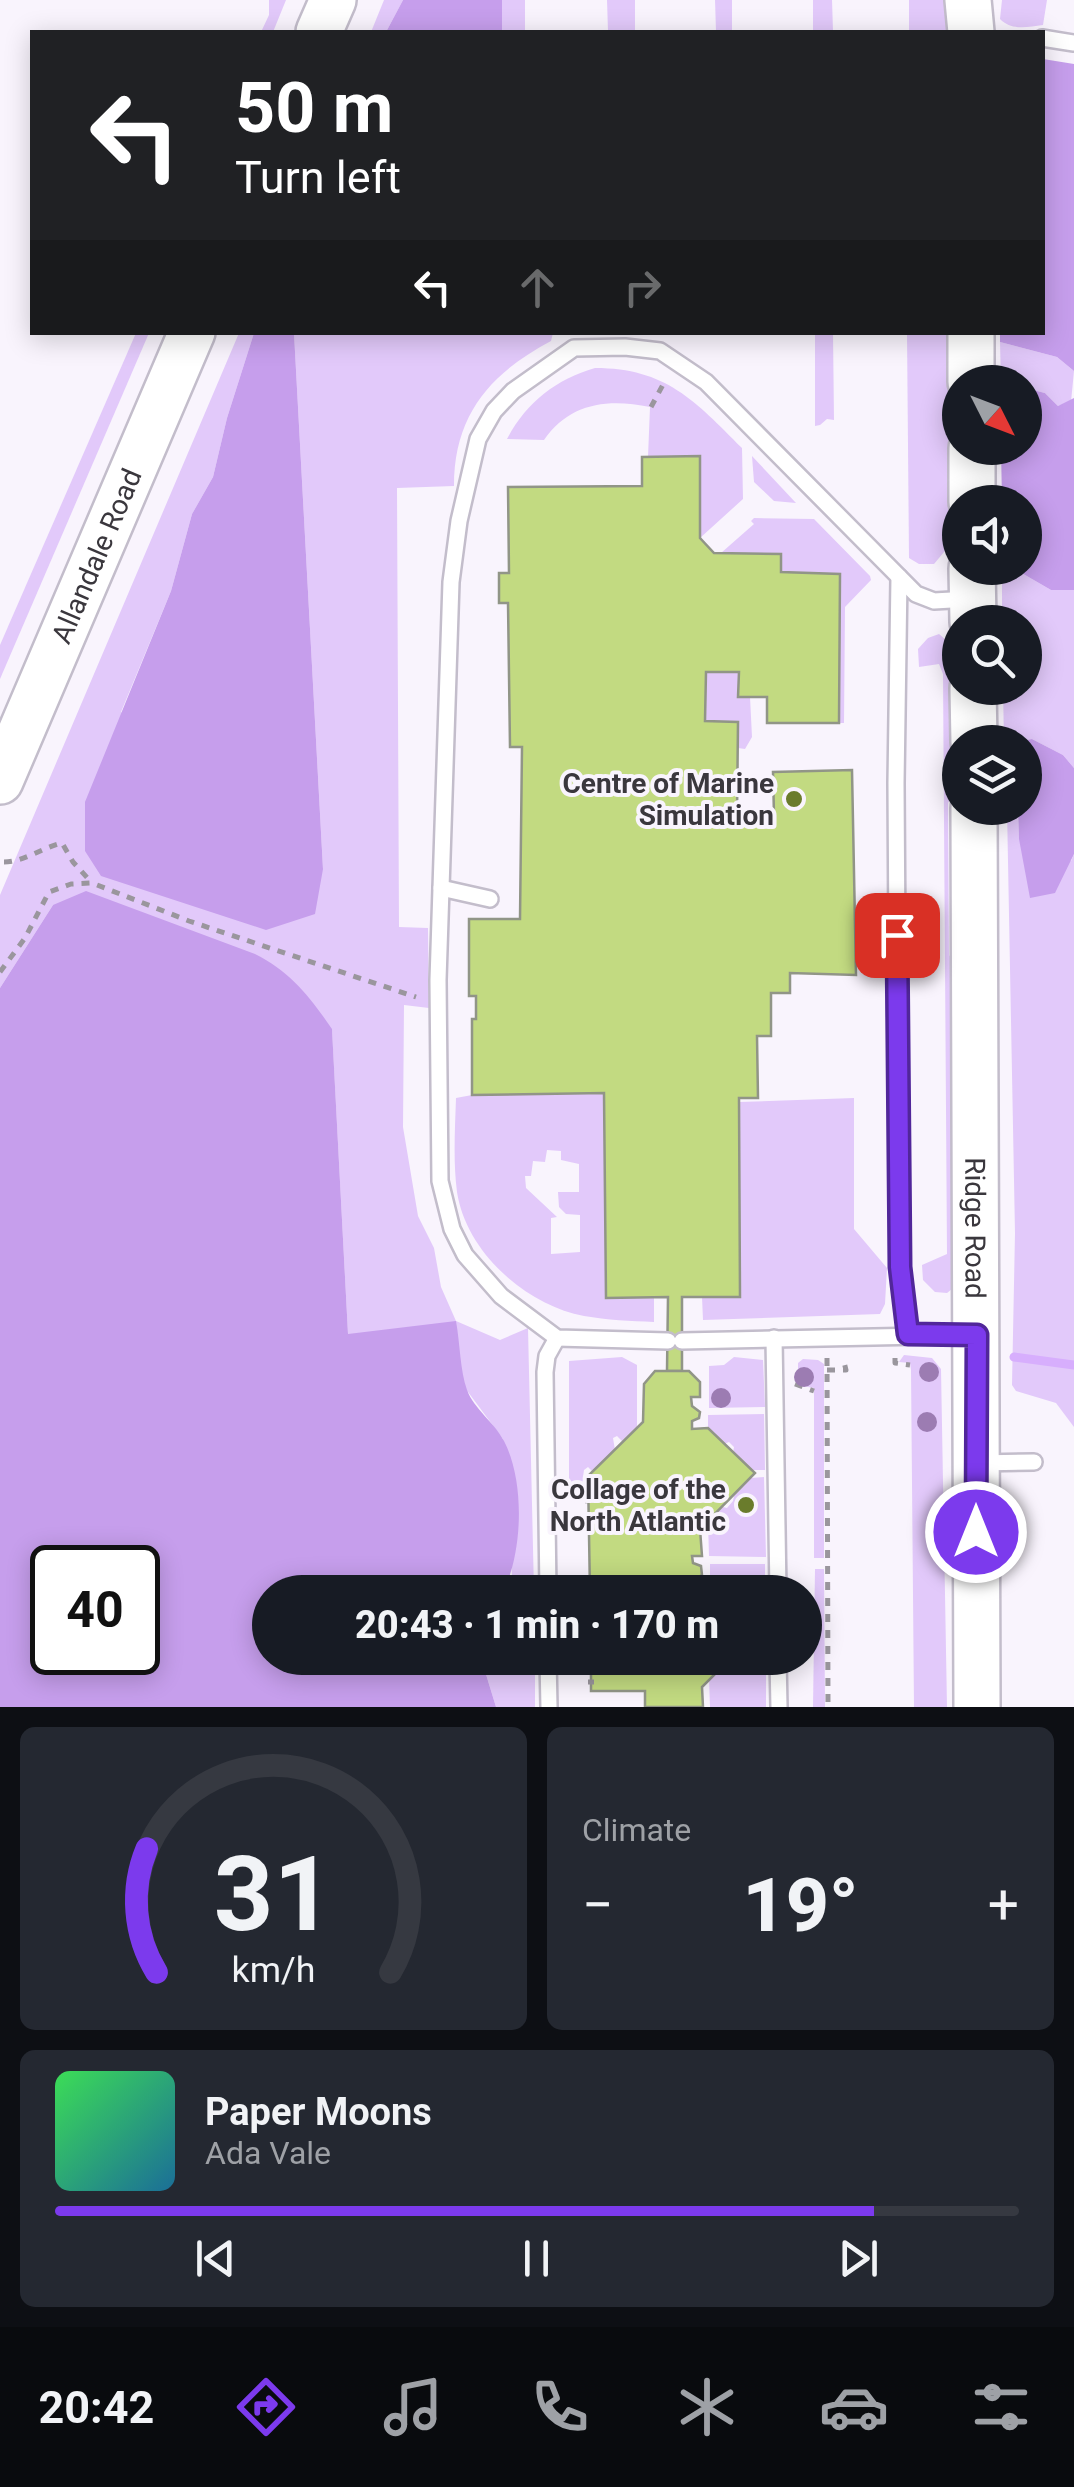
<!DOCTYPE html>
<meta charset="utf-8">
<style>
:root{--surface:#171b24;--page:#242831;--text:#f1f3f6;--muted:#9ea1a6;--line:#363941;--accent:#7c3aed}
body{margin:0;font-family:Roboto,sans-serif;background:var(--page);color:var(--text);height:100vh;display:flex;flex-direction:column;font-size:38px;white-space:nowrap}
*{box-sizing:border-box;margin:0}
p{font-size:32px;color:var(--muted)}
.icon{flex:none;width:55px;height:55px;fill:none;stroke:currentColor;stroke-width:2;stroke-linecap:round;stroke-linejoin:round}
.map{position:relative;height:1707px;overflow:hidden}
.panel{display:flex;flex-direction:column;gap:20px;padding:20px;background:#0d0f14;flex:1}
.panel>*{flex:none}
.hud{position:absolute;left:30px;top:30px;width:1015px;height:305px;border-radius:0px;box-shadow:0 5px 25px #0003;background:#202124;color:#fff;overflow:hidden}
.needle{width:65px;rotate:132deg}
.tools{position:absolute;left:942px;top:365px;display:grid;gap:20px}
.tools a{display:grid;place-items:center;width:100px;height:100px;border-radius:50%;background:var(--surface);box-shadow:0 5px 25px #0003;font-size:50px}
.speed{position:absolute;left:30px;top:1545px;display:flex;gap:20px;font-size:50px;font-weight:700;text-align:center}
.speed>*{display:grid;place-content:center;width:130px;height:130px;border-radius:50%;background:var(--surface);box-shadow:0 5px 25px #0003;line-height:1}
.speed .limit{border:5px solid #111;border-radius:15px;background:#fff;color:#111}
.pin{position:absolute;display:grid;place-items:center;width:85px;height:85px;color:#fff;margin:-42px;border-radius:20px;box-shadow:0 5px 15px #0006}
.me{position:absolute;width:110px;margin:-55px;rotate:0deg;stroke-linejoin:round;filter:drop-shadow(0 0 8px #0008)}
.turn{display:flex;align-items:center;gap:35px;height:210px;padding:0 40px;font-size:45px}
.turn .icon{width:130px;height:130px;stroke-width:2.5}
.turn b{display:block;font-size:70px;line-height:85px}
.lanes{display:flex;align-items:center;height:95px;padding:0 40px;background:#0003;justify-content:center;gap:50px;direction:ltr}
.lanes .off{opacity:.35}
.big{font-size:75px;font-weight:800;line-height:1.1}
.panel .tile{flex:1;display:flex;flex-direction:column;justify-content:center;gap:15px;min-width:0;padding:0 35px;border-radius:15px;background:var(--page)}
.panel .dial{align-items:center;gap:0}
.dial svg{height:260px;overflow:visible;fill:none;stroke:var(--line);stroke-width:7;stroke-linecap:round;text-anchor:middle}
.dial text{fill:var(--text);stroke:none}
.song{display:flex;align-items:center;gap:30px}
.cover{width:120px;height:120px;border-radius:15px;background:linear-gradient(135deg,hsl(130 70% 55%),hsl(200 70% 35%))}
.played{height:10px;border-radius:5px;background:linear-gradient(90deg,var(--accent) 85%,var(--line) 85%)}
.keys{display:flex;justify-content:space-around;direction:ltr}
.heat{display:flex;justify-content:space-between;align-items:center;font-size:55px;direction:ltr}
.panel .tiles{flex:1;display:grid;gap:20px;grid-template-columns:1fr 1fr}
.tile:last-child{grid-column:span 2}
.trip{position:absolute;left:252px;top:1575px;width:570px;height:100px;border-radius:50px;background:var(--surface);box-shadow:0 5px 25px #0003;font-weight:800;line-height:100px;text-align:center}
.tab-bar{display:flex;height:160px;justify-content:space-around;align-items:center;background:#090b0e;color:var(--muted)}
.tab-bar .icon{width:70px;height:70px}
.tab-bar .active{color:var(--accent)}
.tab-bar b{font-size:45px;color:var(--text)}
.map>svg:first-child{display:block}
</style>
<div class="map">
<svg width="1074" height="1707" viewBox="0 0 1074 1707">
<rect width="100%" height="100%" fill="#f9f4fd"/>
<g fill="#e2c9fa" fill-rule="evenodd">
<polygon points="269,0 286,0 273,32 261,32 269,15"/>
<polygon points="384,0 403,0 386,32 371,32"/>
<rect x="502" y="0" width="23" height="32"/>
<polygon points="607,0 635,0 635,32 608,32"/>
<polygon points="715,0 732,0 732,32 716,32"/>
<polygon points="813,0 832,0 833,32 813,32"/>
<rect x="909" y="0" width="37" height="32"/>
<path d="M 1002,0 L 1047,0 L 1043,25 C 1027,27 1012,31 1000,19 Z"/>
<polygon points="136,333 149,333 0,679 0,645"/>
<path d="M 239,333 L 254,333 L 227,418 L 213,477 L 192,514 L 171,591 L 121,712 L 323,869 L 294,333 L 553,333 L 551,341 C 491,373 454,414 454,486 L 397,488 L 399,927 L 428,928 L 429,1008 L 404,1005 L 403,1127 L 418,1216 L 434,1248 L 441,1287 L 456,1321 L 500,1340 L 528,1328 L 534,1592 L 503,1592 L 512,1575 L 503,1439 L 468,1392 L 348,1334 L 332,1030 L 53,905 L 0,988 L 0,895 Z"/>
<polygon points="815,333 833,333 834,420 827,419 820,425 815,426"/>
<polygon points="907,333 949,333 949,546 934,564 919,564 909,558"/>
<polygon points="1000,342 1057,357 1074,371 1071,402 1058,406 1045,393 1025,388 1025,382 1001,382"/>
<path d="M 595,368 C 666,368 695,401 742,448 L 743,499 L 700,538 L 700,457 L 648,457 L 650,407 C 608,398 569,403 544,440 L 507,439 C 526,403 556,379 595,368 Z"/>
<polygon points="752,456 796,503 774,501 754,482"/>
<polygon points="754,518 814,519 870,576 871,580 845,607 844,723 839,723 781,572 781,555 721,553 754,524 751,521"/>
<polygon points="1002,568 1013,568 1051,590 1074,590 1074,768 1063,755 1032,739 1004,742 1003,688 1025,688 1025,622 1002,622"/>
<polygon points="939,634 953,646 956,789 948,803 949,955 958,967 957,1285 947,1293 935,1292 923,1280 922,1265 947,1254 943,674 939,664 919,667 918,649 928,638"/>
<polygon points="706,672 739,672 738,697 750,697 752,737 745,749 738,748 738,722 705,721"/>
<polygon points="1007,808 1018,811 1019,839 1071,861 1074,854 1074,1427 1056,1403 1016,1391 1012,1385 1015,1233"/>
<path d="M 604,1093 L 606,1297 L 654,1297 L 654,1322 C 631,1321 607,1320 584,1316 C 526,1305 466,1252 457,1192 C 453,1161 455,1129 456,1098 L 472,1095 ZM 547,1150 L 561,1151 L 561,1160 L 579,1164 L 579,1192 L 558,1192 L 559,1207 L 566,1214 L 580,1215 L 580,1252 L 551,1254 L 551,1218 L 557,1217 L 526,1188 L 525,1176 L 531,1176 L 533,1161 L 545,1162 Z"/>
<polygon points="854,1098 854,1229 887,1268 885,1304 880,1314 703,1320 702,1297 739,1102"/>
<polygon points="904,1355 932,1358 941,1369 947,1707 914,1707 911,1370 910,1363 899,1362"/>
<polygon points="622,1357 637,1365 637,1427 623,1442 617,1436 613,1438 615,1450 593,1472 588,1467 584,1470 583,1477 589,1487 569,1483 569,1361"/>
<polygon points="734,1357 763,1360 765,1407 709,1408 709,1366 724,1365"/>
<polygon points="803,1359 818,1360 824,1364 824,1558 814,1558 814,1388 802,1386 798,1380 798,1363"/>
<polygon points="764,1414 765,1470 751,1470 733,1453 734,1447 729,1442 724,1444 708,1428 708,1415"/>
<polygon points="764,1477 766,1557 709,1556 708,1522 723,1507 727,1508 733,1501 734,1496 751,1478"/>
<polygon points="710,1564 765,1564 765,1592 714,1592 710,1589"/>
<polygon points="815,1569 824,1569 825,1707 813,1707"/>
<polygon points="481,1658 535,1658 535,1707 496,1707"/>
<polygon points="736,1658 766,1658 766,1707 710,1707 709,1679 725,1663 730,1664"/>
</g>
<g fill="#c69eec" fill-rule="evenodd">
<polygon points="403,0 502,0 502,32 386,32"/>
<polygon points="1043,59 1074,64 1074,371 1057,357 1000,342 1000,333 1042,332"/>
<polygon points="254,333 294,333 323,869 315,914 266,930 101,876 85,851 85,802 171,591 192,514 213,477 227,418"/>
<polygon points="1025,388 1045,393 1058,406 1074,398 1074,590 1051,590 1013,568 1025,568 1025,502 1002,502 1001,448 1025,448"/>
<polygon points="1032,739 1063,755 1074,768 1074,854 1055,893 1030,898 1019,839 1018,811 1014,808 1025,808 1025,742 1013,742"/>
<path d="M 86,891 L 255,954 C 291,972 310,997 332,1029 L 348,1334 L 456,1321 C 460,1343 460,1370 467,1390 C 474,1409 495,1423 504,1441 C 525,1481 523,1552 503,1592 L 270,1592 L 270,1658 L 481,1658 L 496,1707 L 0,1707 L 0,988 L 53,905 ZM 52,1568 L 138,1568 L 138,1652 L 52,1652 Z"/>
</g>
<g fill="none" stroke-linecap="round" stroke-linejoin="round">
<polyline stroke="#d7aefd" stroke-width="9" points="1014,1357 1074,1365"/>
</g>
<g fill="#c2da81" stroke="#919587" stroke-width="2.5">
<polygon points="700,456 700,538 714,553 781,554 781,572 840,574 839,723 767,723 767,697 738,697 739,672 706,672 705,721 738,722 737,817 774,816 773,772 852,770 856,975 790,973 790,993 771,993 771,1036 757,1036 758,1098 739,1098 740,1297 682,1297 682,1371 667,1371 668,1297 606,1298 604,1093 472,1095 472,1019 476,1019 476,996 469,996 469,919 520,919 522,747 510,747 508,603 499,603 499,573 509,573 508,487 642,486 642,457"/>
<polygon points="655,1371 689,1371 700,1382 700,1397 691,1397 692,1406 700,1412 699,1418 692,1421 692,1429 708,1428 755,1473 700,1529 702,1556 692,1556 693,1563 701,1566 702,1575 693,1580 693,1587 709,1587 714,1592 590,1592 588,1476 643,1422 644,1384"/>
<polygon points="591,1658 731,1658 702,1687 703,1707 645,1707 645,1691 591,1691"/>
</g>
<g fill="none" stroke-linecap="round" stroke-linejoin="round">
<g stroke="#c3bdcb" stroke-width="20">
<g id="lane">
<polyline points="1042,38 1074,43"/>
<polyline points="899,577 896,783 899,1267 908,1334"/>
<polyline points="441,888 490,899"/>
<polyline points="774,1338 778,1592"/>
<polyline points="668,1341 557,1338 501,1296 465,1255 452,1229 440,1181 438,980 451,582 459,521 478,439 494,411 513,391 574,348 625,347 660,351 706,382 916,594 934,601 969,599"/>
<polyline points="682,1341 973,1335"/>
<polyline points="978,1463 1034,1462"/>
<polyline points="548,1592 545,1372 547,1356 557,1338"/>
<polyline points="548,1658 549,1707"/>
<polyline points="778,1658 779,1707"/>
</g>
</g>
<g stroke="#c3bdcb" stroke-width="50">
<g id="secondary">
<polyline points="968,0 971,32"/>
<polyline points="319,32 333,0"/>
<polyline points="971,332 971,382"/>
<polyline points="972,448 972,502"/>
<polyline points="972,568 973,622"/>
<polyline points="973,688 974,742"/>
<path id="s1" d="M 0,781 L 192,332"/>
<path id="s2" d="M 974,808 L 977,1707"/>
</g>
</g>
<g stroke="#9a969d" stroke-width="5" stroke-dasharray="8 8" stroke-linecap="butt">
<polyline points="651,407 666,379"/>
<path d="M 4,862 C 23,862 42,848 62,843 L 73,862 L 92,883"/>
<polyline points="0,972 25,938 49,892 71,884 92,883 189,921 416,997"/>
<polyline points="827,1358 828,1707"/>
<polyline points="895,1358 895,1363 910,1365"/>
<polyline points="827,1370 846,1370 843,1358"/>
<polyline points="795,1384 814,1391"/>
<polyline points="585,1501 592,1500"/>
<polyline points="588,1682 594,1682"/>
</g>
<use href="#lane" stroke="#fff" stroke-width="15"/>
<use href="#secondary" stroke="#fff" stroke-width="45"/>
</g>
<g fill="#9c7cb2">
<circle cx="929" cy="1372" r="10"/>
<circle cx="804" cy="1377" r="10"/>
<circle cx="721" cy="1398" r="10"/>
<circle cx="927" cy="1422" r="10"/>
</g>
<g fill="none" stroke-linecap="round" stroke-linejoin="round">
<g stroke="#51269a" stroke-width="25">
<polyline id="route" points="897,935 900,1267 908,1334 977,1335 976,1532"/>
</g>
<use href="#route" stroke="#7c3aed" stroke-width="18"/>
</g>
<g fill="#6a7c2c" stroke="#f9f4fd" stroke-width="4">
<circle cx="794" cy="799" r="10"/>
<circle cx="746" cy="1505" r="10"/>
</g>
<g text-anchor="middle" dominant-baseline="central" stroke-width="8" stroke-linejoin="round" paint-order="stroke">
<g font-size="28" fill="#3a373d" stroke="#f9f4fd">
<text stroke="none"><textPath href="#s1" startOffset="245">Allandale Road</textPath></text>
<text stroke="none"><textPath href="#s2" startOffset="420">Ridge Road</textPath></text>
</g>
<g font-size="28" font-weight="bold" fill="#3a373d" stroke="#f9f4fd" text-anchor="end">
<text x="774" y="783">Centre of Marine<tspan x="774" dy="32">Simulation</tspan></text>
<text x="726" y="1489">Collage of the<tspan x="726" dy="32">North Atlantic</tspan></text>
</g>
</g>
</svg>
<div class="tools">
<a><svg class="needle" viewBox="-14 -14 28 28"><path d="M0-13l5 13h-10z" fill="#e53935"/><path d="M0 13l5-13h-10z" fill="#9ea1a6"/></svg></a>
<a><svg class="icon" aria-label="sound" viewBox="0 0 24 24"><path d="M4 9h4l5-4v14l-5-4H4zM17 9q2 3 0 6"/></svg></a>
<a><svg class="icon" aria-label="search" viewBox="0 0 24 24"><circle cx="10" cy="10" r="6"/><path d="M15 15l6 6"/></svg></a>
<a><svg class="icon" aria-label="layers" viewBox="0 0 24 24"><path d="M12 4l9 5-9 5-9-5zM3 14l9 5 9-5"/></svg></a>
</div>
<div class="speed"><div class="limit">40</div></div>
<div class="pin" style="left:897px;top:935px;background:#d93025"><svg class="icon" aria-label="arrive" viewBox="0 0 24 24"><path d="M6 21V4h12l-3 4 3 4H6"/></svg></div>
<svg class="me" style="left:976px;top:1532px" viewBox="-20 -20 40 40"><circle r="17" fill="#7c3aed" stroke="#fff" stroke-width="3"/><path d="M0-11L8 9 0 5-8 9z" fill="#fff"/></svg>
<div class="trip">20:43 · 1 min · 170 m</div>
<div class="hud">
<div class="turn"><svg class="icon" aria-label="left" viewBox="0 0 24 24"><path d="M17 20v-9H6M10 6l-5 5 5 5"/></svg><div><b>50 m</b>Turn left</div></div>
<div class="lanes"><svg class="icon" aria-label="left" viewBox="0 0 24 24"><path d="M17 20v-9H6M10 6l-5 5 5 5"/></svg><svg class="icon off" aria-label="ahead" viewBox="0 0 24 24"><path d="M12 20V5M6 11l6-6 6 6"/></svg><svg class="icon off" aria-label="right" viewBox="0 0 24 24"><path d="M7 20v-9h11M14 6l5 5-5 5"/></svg></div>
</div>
</div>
<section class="panel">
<div class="tiles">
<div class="tile dial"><svg viewBox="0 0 100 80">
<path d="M14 69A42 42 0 1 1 86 69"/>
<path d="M14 69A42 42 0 0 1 11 31" stroke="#7c3aed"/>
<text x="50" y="56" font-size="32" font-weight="700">31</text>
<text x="50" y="72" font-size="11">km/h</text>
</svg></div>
<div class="tile"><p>Climate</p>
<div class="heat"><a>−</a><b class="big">19°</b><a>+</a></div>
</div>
<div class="tile">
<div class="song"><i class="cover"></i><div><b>Paper Moons</b><p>Ada Vale</p></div></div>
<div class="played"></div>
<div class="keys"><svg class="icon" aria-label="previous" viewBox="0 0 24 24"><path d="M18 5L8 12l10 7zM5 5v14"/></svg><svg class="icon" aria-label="pause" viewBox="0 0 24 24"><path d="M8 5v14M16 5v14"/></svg><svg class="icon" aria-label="next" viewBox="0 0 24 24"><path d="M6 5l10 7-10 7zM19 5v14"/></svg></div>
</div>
</div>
</section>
<nav class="tab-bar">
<b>20:42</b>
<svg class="icon active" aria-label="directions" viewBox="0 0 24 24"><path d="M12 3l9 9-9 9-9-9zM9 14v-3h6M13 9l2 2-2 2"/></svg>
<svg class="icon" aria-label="music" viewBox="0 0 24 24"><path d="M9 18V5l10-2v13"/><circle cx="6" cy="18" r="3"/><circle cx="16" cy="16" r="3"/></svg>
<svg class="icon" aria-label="phone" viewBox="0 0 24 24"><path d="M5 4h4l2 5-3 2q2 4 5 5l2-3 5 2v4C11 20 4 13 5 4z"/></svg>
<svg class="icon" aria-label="climate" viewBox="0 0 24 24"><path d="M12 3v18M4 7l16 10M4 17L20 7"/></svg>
<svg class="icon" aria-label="car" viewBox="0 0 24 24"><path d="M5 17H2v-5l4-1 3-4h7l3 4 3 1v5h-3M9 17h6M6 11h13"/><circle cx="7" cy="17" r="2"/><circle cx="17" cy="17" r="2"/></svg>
<svg class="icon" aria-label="filters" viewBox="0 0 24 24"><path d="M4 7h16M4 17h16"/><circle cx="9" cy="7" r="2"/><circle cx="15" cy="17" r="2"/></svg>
</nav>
